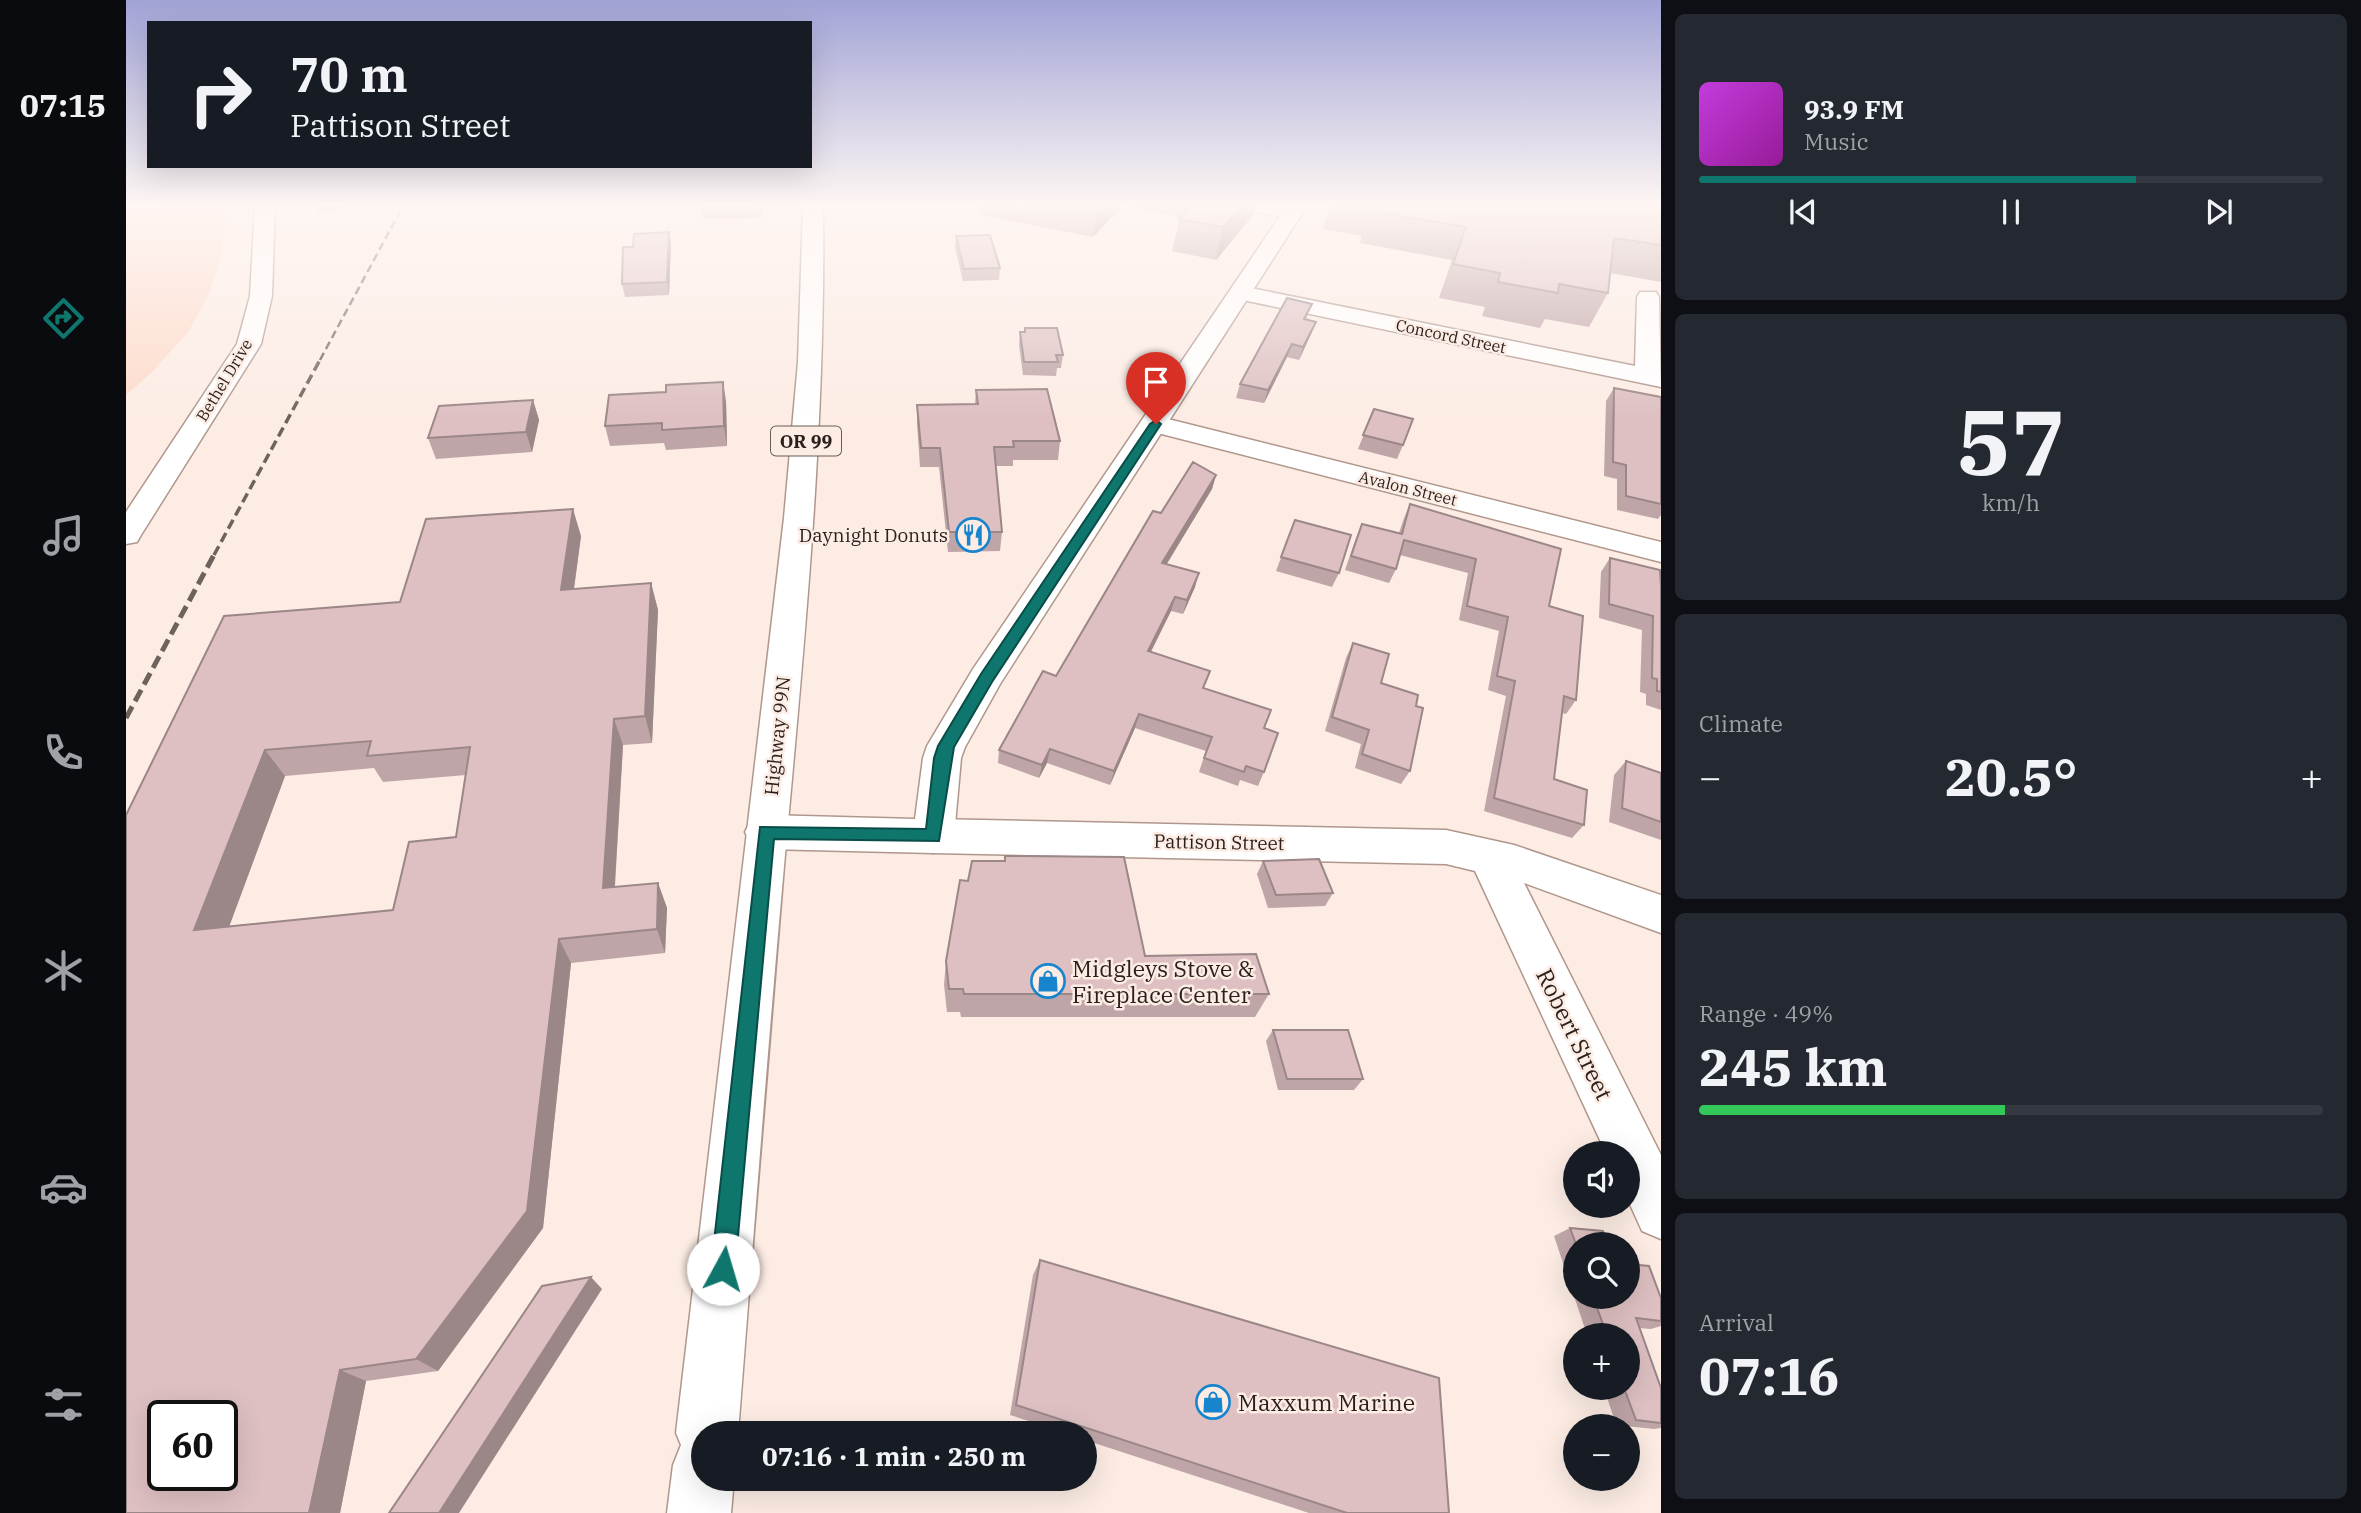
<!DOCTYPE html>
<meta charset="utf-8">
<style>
:root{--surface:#171b24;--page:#242831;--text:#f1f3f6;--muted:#9ea1a6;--line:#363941;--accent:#0f766e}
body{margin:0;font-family:"IBM Plex Serif",serif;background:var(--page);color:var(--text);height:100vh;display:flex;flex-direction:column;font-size:26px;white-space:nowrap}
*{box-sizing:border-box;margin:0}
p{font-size:23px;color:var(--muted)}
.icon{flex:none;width:38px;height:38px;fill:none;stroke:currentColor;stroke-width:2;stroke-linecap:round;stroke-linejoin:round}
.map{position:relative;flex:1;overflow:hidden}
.panel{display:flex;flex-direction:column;gap:14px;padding:14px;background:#0d0f14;width:700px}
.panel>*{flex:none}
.banner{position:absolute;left:21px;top:21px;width:665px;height:147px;border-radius:0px;box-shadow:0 7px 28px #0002;background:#171b24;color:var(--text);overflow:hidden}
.controls{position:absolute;left:1437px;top:1141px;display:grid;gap:14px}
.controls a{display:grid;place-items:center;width:77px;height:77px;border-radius:50%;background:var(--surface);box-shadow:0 7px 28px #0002;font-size:35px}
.speed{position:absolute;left:21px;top:1400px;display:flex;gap:14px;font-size:35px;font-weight:700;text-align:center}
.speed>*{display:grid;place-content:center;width:91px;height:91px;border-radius:50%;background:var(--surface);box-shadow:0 7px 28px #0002;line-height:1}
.speed .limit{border:4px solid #111;border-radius:10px;background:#fff;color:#111}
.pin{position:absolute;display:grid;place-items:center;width:60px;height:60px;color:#fff;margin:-72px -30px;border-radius:50% 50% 50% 0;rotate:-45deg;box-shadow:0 0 7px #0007}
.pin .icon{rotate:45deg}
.me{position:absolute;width:77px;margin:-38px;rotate:6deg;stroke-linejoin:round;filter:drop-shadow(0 0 5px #0008)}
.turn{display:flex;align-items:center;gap:24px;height:147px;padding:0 28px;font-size:32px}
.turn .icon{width:91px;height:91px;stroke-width:2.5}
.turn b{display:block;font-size:49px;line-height:60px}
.big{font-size:52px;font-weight:700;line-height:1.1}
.panel .tile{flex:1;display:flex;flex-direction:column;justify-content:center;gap:10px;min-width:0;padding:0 24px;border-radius:10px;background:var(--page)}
.panel .dial{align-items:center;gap:0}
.dial b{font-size:91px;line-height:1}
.song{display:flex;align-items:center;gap:21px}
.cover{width:84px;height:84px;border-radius:10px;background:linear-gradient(135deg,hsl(290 70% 55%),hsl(300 70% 35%))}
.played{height:7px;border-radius:4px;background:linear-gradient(90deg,var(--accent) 70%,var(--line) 70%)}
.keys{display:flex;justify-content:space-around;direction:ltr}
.heat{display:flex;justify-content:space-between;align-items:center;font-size:38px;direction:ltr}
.charge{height:10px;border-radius:5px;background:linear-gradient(90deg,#34c759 49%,var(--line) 0)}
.trip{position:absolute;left:565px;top:1421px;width:406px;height:70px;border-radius:35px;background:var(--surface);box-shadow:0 7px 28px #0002;font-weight:700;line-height:70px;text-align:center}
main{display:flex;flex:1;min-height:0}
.tabs{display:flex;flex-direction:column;width:126px;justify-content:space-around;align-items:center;background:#090b0e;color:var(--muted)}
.tabs .icon{width:49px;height:49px}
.tabs .selected{color:var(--accent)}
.tabs b{font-size:32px;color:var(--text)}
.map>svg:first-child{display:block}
</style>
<main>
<nav class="tabs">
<b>07:15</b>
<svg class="icon selected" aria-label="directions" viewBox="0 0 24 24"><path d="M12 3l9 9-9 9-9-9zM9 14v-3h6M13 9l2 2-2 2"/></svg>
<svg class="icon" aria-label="music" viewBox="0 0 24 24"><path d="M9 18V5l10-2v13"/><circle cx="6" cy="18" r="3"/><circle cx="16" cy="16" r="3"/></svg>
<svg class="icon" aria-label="phone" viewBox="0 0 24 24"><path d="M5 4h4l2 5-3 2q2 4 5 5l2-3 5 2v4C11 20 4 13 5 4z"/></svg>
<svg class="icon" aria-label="climate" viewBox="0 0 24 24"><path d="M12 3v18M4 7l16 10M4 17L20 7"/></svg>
<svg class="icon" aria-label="car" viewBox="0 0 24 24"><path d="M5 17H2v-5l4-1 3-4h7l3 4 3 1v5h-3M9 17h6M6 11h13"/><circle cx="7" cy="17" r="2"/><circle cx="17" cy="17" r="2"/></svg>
<svg class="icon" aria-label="filters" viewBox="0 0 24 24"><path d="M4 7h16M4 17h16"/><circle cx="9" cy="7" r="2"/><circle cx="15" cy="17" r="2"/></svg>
</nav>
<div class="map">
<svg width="1535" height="1513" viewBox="0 0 1535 1513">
<rect width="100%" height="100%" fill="#fcece4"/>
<polygon fill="#fddbcb" points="0,206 100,206 96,256 83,294 62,332 26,372 0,395"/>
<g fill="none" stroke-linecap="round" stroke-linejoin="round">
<g stroke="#b0978c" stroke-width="3">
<g id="street">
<polygon points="1117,206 1160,206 1174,209 1177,213 1174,217 1167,219 1120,210"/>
<polygon points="1115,286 1509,366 1511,297 1514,292 1530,292 1533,297 1535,387 1107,298 1104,293 1107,288"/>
<polygon points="1030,416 1535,542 1535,562 1020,430 1016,424 1020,418"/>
<polygon points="807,819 1320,830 1388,845 1535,895 1535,933 1398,883 1535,1155 1535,1239 1516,1231 1502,1200 1502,1153 1480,1153 1349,871 1320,864 807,853 792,848 786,836 792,824"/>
</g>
</g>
<g stroke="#b0978c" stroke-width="3">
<g id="secondary">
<polygon points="129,206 149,206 146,296 135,344 15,535 11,542 0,544 0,512 111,344 124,296"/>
<polygon points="1161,206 1181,206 874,684 839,747 835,758 828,836 822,848 807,853 640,849 625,844 619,832 625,820 640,815 789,819 797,758 801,746 847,669"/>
</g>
</g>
<g stroke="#b0978c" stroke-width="3">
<path id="primary" d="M 677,206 L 697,206 C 700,427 678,646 658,866 C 641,1055 627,1244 612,1433 L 578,1433 L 578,1479 L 608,1479 L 605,1513 L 541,1513 L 547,1465 L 555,1445 L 550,1433 L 658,518 L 672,362 Z"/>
</g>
<use href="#street" fill="#fff" fill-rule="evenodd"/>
<use href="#secondary" fill="#fff" fill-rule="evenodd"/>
<use href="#primary" fill="#fff" fill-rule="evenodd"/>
<polyline stroke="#6e625d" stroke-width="2.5" stroke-dasharray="8 4.5" stroke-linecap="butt" points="194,360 277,206"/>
<polyline stroke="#6e625d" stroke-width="3.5" stroke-dasharray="10 5" stroke-linecap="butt" points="88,555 195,358"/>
<polyline stroke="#6e625d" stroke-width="5" stroke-dasharray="13 6" stroke-linecap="butt" points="0,718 89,553"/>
</g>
<g fill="#bfa5a7" fill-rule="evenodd">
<polygon points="852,206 1130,206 1128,214 1090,260 1046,251 1054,217 996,206 967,237 851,214"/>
<polygon points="1204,206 1535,206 1535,282 1484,273 1482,293 1463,327 1419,319 1414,328 1356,316 1359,307 1313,298 1326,260 1234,243 1236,236 1197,229"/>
<polygon points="635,212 635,218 578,219 577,213"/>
<polygon points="543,232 545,244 543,295 499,297 496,284 507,247"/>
<polygon points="830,236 874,268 873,280 837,281 829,248"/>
<polygon points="1182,316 1180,320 1190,322 1185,334 1173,360 1161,357 1138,403 1110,398 1114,384"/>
<polygon points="899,328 937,355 935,368 931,368 930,376 897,375 893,345 894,332 898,332"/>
<polygon points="1488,388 1535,397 1535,515 1532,519 1491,510 1491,479 1478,476 1480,401"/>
<polygon points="850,390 934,441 932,460 887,460 887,466 870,466 876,532 874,551 822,552 813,467 794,467 791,423 791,405 849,404"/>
<polygon points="540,392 600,401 601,446 540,450 538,443 484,446 479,426"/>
<polygon points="407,400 413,420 406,452 310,459 302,438"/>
<polygon points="1248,409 1277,445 1271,459 1232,449"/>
<polygon points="1090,475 1086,489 1040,564 1069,587 1057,614 1045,611 1025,652 1138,728 1138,772 1132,786 1114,780 1112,786 1073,772 1080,751 1009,728 984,785 921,763 913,778 872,763 873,750 930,676 1035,513"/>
<polygon points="1284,504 1423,606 1450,700 1440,714 1436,713 1428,779 1458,825 1446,838 1358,811 1380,696 1362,690 1373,631 1333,620 1342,573 1274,555 1270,569 1263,583 1219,570 1230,538 1236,524 1273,533 1278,518"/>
<polygon points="1169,520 1213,573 1206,587 1150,571"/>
<path d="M 455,536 L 448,589 L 525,583 L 532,610 L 526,743 L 497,745 L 489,887 L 532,883 L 541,908 L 539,953 L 445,963 L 417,1228 L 312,1371 L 240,1381 L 214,1513 L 0,1513 L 0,815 L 274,602 ZM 248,768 L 257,782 L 340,775 L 330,837 L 267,910 L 103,926 L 159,776 Z"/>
<polygon points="1484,558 1535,586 1535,710 1520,705 1520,694 1514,692 1516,630 1473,618 1475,572"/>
<polygon points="1227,643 1255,683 1290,706 1284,771 1275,784 1229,768 1235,744 1199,731 1220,658"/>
<polygon points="1500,761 1535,773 1535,840 1483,822 1488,775"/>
<polygon points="879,856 1019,956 1143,994 1129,1017 835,1017 834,1012 821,1012 818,985 820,961 842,881 878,861"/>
<polygon points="1137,861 1207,893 1199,906 1142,908 1131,874"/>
<polygon points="1147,1030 1237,1079 1228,1090 1152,1090 1140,1041"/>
<polygon points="1444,1228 1482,1244 1449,1244 1449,1297 1535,1298 1535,1326 1525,1329 1513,1328 1535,1423 1535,1428 1528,1429 1490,1425 1478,1388 1502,1388 1502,1335 1461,1335 1428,1236"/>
<polygon points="914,1260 1323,1513 1183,1513 959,1440 959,1433 940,1433 884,1415 907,1275"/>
</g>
<g fill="#9b8688">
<polygon points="190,206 221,206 221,209 192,212"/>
<polygon points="972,206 997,206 967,237"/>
<polygon points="1116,206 1130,206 1128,214 1090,260 1097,227"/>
<polygon points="543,232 545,244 543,295 541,282"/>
<polygon points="1190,322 1185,334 1173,360 1177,347"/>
<polygon points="1166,344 1161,357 1138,403 1142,390"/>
<polygon points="597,382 600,401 601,446 598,426"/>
<polygon points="407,400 413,420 406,452 400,432"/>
<polygon points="1090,475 1086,489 1033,577 1036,563"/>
<polygon points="447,509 455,536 444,617 435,590"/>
<polygon points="1073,573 1069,587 1057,614 1061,600"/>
<polygon points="525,583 532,610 526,743 519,716"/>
<polygon points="1049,597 1045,611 1018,665 1022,651"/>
<polygon points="1013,714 1009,728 984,785 988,771"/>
<polygon points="488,719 497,745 487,913 477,888"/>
<polygon points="924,749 921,763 913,778 916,765"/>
<polygon points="139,750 159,776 93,954 68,930"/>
<polygon points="532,883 541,908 539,953 531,929"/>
<polygon points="433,939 445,963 417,1228 312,1371 290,1359"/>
<polygon points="465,1277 476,1289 333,1513 313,1513"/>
<polygon points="214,1370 240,1381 214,1513 183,1513"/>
</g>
<g fill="#dec0c2" stroke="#9b8688" stroke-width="2" fill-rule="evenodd">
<polygon points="578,206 626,206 635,212 577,213"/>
<polygon points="1065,206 1116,206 1097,227 1053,219"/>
<polygon points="1247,206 1535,206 1535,245 1488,238 1482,293 1433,284 1432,293 1372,282 1374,273 1327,264 1340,227 1245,211"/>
<polygon points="543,232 541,282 496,284 497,247 507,247 508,234"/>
<polygon points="864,235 874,268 838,269 830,236"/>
<polygon points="1161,298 1186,304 1178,319 1190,322 1177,347 1166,344 1142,390 1114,384"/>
<polygon points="899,328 931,328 937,355 930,355 932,362 898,362 894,332 899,332"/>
<polygon points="597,382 598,426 536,430 536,423 479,426 483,395 540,392 540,385"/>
<polygon points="1488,388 1535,397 1535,504 1500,496 1500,465 1487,462"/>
<polygon points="921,389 934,441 887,441 888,447 868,447 876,532 823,532 814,448 795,448 791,405 852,404 850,390"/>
<polygon points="407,400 400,432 302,438 313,406"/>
<polygon points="1248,409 1287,419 1277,445 1237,435"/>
<polygon points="1067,462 1090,475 1036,563 1073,573 1061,600 1049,597 1022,651 1084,671 1077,688 1145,710 1138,728 1152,733 1138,772 1120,766 1118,772 1078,758 1086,737 1013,714 988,771 924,749 916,765 873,750 917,671 930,676 1027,511 1035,513"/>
<polygon points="1284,504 1435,549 1423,606 1457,616 1450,700 1438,696 1428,779 1461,790 1458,825 1368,798 1389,681 1371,676 1382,617 1341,606 1350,559 1278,540 1270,569 1225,556 1236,524 1276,534"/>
<path d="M 447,509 L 435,590 L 525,583 L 519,716 L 488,719 L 477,888 L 532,883 L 531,929 L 433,939 L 401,1211 L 290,1359 L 214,1370 L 183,1513 L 0,1513 L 0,815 L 98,616 L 274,602 L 300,519 ZM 245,741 L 241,756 L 344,747 L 330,837 L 283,842 L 267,910 L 68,930 L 139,750 ZM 37,1416 L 96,1416 L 96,1475 L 37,1475 Z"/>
<polygon points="1169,520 1225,535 1213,573 1155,557"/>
<polygon points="1484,558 1534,570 1535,586 1535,692 1531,691 1531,679 1526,678 1527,616 1483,604"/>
<polygon points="1227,643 1263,654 1255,683 1292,695 1290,706 1297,708 1284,771 1236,754 1243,730 1206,717"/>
<polygon points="1500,761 1535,773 1535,822 1496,808"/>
<polygon points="879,856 998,857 1019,956 1130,954 1143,994 838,994 837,989 823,989 820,961 834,880 842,881 846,861 879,861"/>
<polygon points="1193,859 1207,893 1150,895 1137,861"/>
<polygon points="1147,1030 1222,1030 1237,1079 1161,1079"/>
<polygon points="1444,1228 1477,1231 1482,1244 1450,1244"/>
<polygon points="914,1260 1313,1378 1323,1513 1221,1513 890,1405"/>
<polygon points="1502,1264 1523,1266 1535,1298 1535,1321 1510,1318 1535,1388 1535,1423 1510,1420 1498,1388 1502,1388 1502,1335 1481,1335 1467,1297 1502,1297"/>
<polygon points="465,1277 313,1513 263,1513 416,1286"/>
</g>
<linearGradient id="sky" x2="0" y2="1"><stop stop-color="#a1a3d6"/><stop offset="0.49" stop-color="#fef6f3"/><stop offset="1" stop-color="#fef6f3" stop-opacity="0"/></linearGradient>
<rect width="1535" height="418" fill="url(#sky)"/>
<polygon fill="#0f766e" stroke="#0a4d48" stroke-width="2" points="1030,420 1035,424 866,682 828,747 813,841 648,839 609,1269 605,1277 597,1281 589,1277 585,1269 634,827 800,829 808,758 812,746 855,674 1024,424"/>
<defs>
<g id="restaurant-ring" transform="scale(1.75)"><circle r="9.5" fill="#fcece4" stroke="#1785ce" stroke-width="1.5"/><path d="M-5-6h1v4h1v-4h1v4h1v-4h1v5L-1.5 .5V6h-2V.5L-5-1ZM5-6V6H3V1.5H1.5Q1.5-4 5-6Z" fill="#1785ce"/></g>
<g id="shop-ring" transform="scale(1.75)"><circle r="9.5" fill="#fcece4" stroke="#1785ce" stroke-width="1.5"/><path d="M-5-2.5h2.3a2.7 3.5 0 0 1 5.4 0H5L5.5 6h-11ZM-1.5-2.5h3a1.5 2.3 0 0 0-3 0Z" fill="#1785ce"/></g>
</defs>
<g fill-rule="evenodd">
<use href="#restaurant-ring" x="847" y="535"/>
<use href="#shop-ring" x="922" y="981"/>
<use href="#shop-ring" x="1087" y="1402"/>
</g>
<g text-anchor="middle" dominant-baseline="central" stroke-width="5" stroke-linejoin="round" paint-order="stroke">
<g font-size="16" fill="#291f1b" stroke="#fcece4">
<text transform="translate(1325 336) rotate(12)">Concord Street</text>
<text transform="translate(98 380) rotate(-59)">Bethel Drive</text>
<text transform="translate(1282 488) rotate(14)">Avalon Street</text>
</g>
<rect fill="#fcece4" stroke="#685c57" stroke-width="2" x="645" y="426.5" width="70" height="29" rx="5"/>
<g font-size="18" font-weight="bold" fill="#291f1b">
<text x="680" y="441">OR 99</text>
</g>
<g font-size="19" fill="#291f1b" stroke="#fcece4" text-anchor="end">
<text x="822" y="535">Daynight Donuts</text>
</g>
<g font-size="19" fill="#291f1b" stroke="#fcece4">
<text transform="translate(651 736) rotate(-84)">Highway 99N</text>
<text transform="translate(1093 842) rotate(1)">Pattison Street</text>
</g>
<g font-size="23" fill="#291f1b" stroke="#fcece4" text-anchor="start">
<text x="946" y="968">Midgleys Stove &amp;<tspan x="946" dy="26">Fireplace Center</tspan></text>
<text x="1112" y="1402">Maxxum Marine</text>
</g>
<g font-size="23" fill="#291f1b" stroke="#fcece4">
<text transform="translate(1449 1034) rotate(64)">Robert Street</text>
</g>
</g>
</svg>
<div class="controls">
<a><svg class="icon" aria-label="sound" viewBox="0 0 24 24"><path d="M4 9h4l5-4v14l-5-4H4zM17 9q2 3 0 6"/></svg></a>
<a><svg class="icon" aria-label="search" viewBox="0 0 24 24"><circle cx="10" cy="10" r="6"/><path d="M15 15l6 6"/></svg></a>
<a>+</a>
<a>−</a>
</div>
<div class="speed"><div class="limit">60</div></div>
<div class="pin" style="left:1030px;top:424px;background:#d93025"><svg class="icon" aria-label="arrive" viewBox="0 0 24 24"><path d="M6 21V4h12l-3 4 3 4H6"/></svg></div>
<svg class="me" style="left:597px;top:1269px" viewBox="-20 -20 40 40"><circle r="19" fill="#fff"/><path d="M0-13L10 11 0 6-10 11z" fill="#0f766e"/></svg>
<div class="trip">07:16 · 1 min · 250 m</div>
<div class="banner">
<div class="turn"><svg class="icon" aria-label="right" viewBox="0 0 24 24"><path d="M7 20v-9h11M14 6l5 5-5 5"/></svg><div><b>70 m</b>Pattison Street</div></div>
</div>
</div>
<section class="panel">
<div class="tile">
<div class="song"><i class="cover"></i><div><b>93.9 FM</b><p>Music</p></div></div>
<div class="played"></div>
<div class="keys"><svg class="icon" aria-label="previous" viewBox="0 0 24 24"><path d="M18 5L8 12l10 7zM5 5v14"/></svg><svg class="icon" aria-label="pause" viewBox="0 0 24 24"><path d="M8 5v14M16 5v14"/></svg><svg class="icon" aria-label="next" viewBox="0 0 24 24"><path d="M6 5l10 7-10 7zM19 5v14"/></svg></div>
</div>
<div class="tile dial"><b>57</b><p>km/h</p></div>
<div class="tile"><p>Climate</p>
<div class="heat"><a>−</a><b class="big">20.5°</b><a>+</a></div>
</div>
<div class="tile"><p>Range · 49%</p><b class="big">245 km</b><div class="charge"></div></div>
<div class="tile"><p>Arrival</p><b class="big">07:16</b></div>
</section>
</main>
